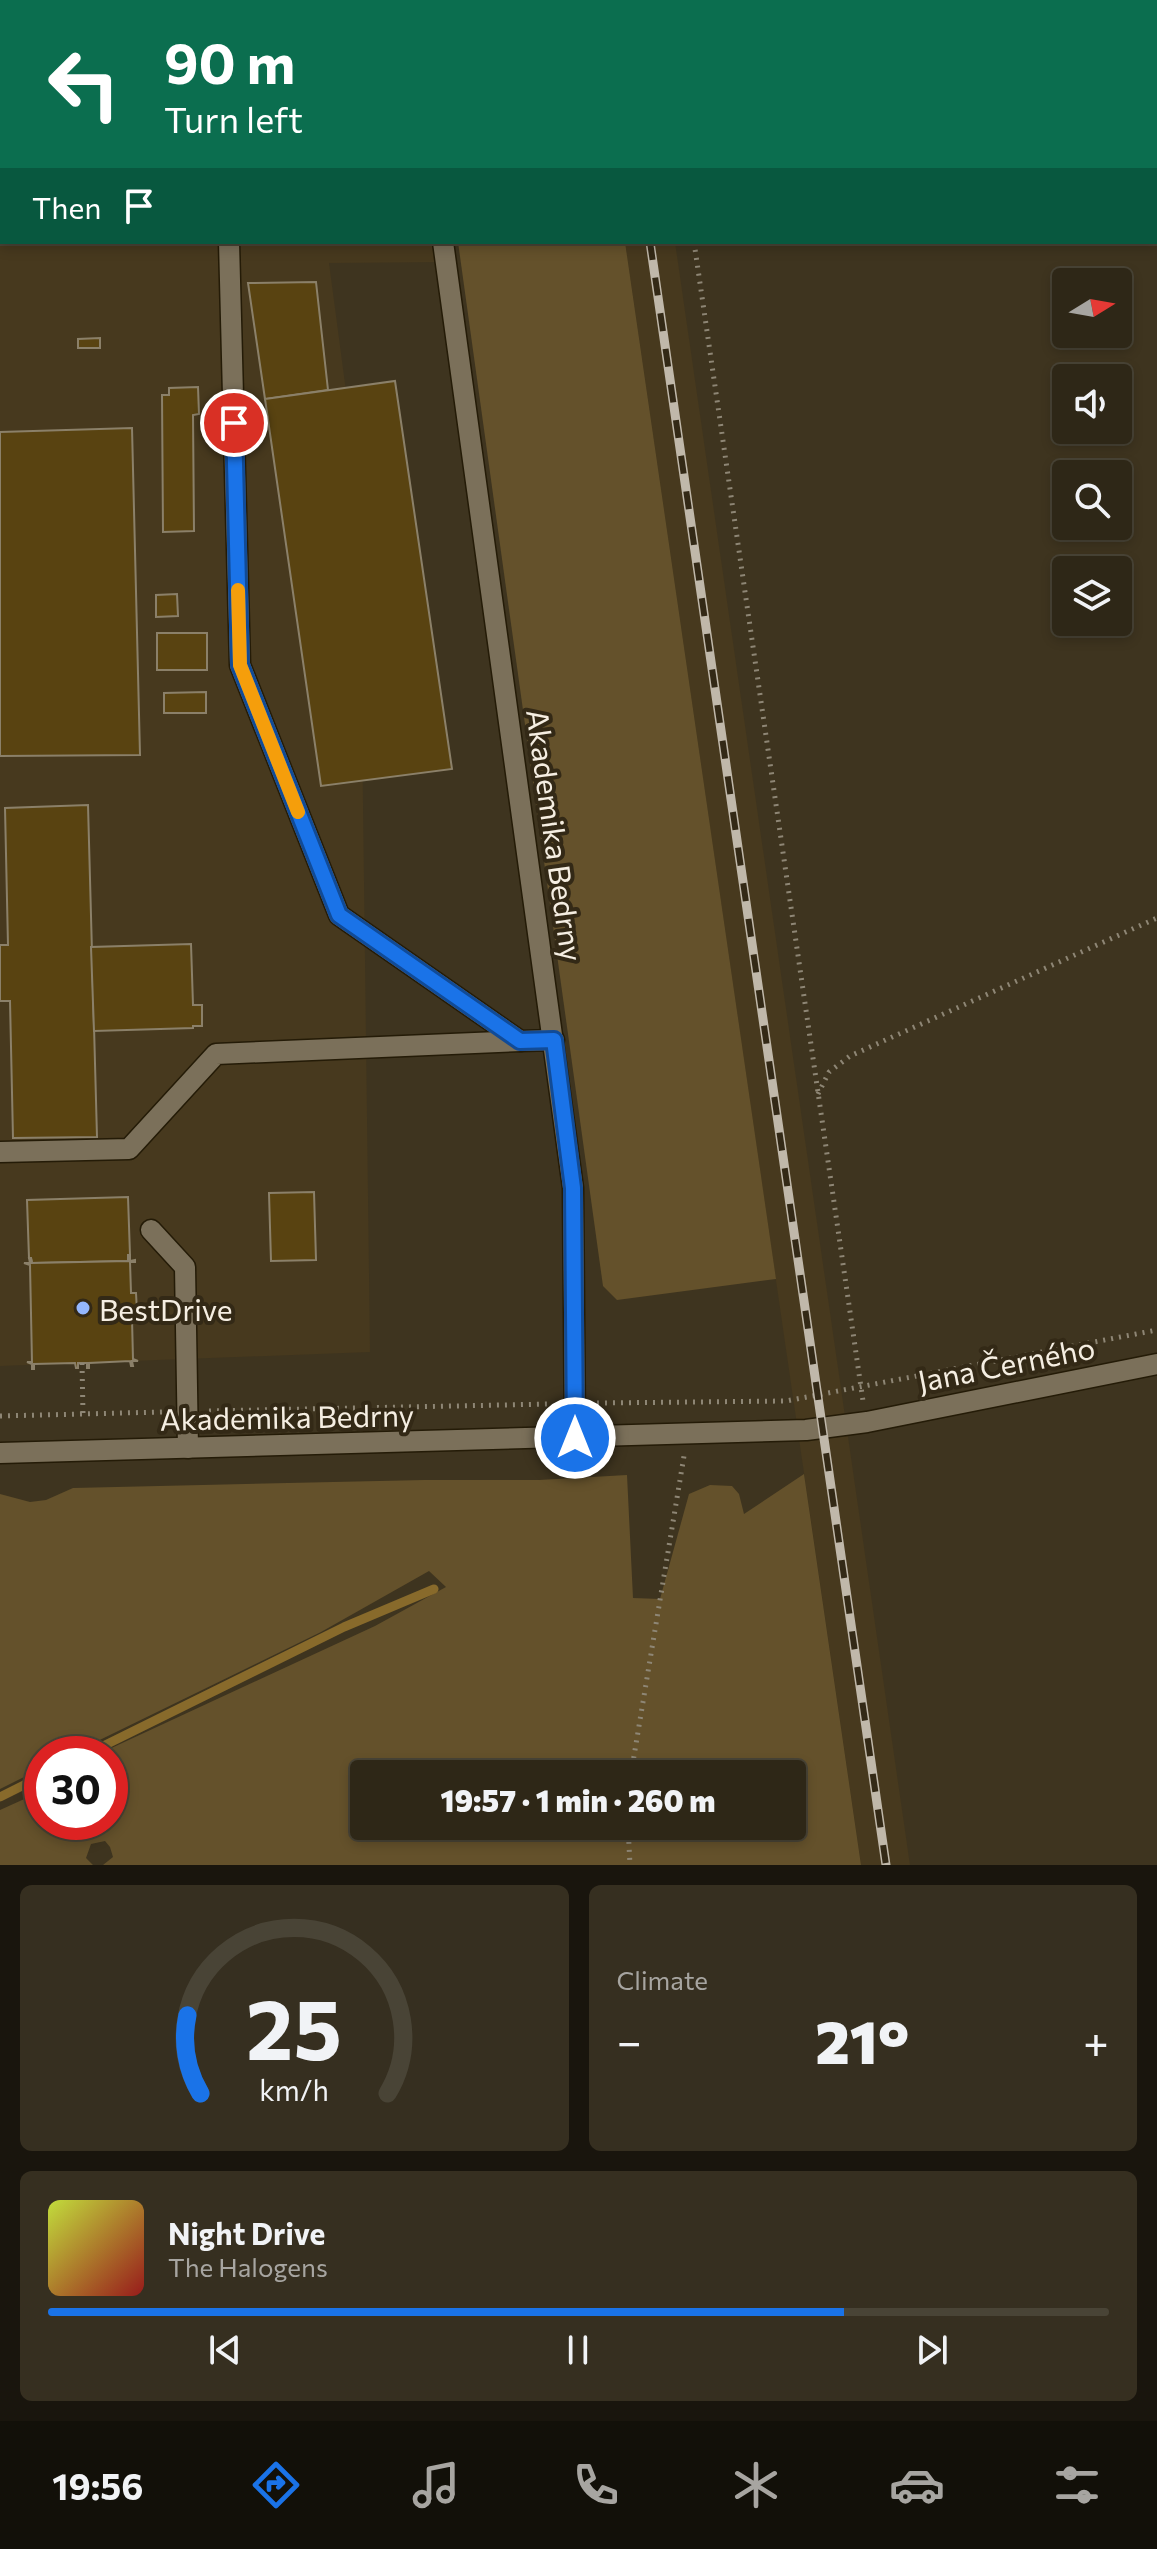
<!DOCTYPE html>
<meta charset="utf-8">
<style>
:root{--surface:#2e2717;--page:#362f20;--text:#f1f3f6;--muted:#a7a5a1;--line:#494436;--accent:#1a73e8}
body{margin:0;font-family:Commissioner,sans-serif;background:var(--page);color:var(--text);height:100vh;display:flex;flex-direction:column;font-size:30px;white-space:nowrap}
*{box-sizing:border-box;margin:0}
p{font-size:26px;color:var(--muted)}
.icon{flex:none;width:44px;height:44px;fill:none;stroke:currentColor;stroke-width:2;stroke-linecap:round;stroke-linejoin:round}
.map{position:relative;height:1865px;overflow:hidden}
.panel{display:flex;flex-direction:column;gap:20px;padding:20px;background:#19150d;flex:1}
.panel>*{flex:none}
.top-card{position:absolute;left:0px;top:0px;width:1158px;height:244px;box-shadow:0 4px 12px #0003,0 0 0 2px var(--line);background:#0b6e4f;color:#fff;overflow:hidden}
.needle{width:52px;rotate:79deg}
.controls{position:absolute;left:1052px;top:268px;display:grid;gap:16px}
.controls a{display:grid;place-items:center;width:80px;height:80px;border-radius:8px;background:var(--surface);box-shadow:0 4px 12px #0003,0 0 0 2px var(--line);font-size:40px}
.speed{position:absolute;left:24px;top:1736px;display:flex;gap:16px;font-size:40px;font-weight:700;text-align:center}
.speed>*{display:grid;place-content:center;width:104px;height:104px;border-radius:50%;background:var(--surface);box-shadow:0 4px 12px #0003,0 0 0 2px var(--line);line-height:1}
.speed .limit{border:12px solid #d22;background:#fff;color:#111}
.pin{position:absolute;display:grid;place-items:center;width:68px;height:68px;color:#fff;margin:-34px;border:4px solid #fff;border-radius:50%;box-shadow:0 2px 8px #0007}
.me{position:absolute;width:88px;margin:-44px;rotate:0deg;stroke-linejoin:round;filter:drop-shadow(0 0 6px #0008)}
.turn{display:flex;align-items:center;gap:28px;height:168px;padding:0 32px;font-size:36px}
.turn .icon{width:104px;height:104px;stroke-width:2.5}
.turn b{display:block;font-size:56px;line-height:68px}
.then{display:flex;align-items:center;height:76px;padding:0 32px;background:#0003;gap:16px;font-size:30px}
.big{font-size:60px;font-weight:800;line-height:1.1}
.panel .tile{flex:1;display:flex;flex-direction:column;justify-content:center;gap:12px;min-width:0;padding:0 28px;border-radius:12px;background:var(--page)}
.panel .dial{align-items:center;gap:0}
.dial svg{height:208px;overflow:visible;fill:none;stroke:var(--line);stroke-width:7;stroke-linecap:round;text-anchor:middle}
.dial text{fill:var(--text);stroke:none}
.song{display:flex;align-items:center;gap:24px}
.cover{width:96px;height:96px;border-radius:12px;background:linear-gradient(135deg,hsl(70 70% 55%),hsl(0 70% 35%))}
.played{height:8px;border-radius:4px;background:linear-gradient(90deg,var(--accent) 75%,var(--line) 75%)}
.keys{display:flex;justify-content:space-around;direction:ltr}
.heat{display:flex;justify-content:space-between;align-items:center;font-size:44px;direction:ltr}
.panel .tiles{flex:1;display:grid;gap:20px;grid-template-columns:1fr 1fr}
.tile:last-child{grid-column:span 2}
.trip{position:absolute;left:350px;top:1760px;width:456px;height:80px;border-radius:8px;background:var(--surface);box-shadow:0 4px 12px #0003,0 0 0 2px var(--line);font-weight:800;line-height:80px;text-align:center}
.tabs{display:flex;height:128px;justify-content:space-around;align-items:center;background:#121009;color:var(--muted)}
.tabs .icon{width:56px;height:56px}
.tabs .selected{color:var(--accent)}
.tabs b{font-size:36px;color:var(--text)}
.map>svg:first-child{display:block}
</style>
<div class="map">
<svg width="1157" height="1865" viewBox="0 0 1157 1865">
<rect width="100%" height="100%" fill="#3e341f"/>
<g fill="#47391e">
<polygon points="0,0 409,0 409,2 2,2 2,242 443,242 446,262 329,263 359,489 370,1352 0,1366"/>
<polygon points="625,242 675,242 910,1865 861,1865"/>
</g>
<g fill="#64512b" fill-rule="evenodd">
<rect x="425" y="0" width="165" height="2"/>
<polygon points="458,242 625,242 776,1279 617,1300 603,1286"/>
<path d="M 804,1474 L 861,1865 L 103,1865 L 113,1857 L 110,1847 L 105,1841 L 91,1844 L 86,1858 L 93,1865 L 0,1865 L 0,1810 L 42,1791 L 42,1822 L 80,1822 L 83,1829 L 89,1825 L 88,1822 L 110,1822 L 110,1754 L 103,1754 L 105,1751 L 375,1626 L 446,1587 L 429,1571 L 321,1632 L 71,1754 L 42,1754 L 42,1768 L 0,1789 L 0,1494 L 30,1502 L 46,1500 L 73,1488 L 424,1480 L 539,1480 L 627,1475 L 633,1598 L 660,1599 L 689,1494 L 710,1485 L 732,1486 L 739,1494 L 744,1514 ZM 364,1774 L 792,1774 L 792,1826 L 364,1826 Z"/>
</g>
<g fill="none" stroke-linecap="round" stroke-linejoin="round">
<g stroke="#886a2b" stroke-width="9">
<polyline points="87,1754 344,1627 434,1589"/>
<polyline points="0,1797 42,1776"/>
</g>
</g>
<g fill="#594311" stroke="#8b8069" stroke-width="2">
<rect x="256" y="0" width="111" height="2"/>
<polygon points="316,282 328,390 265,399 248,283"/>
<polygon points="100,338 100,348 78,348 78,339"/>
<polygon points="395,381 452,769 321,786 265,399"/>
<polygon points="198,387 199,414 193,415 194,531 163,532 162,395 169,395 169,388"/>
<polygon points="132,428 140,755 0,756 0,432"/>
<polygon points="177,594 178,616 156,617 156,595"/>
<rect x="157" y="633" width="50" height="37"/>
<polygon points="206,692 206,713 164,713 164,693"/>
<polygon points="88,805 97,1137 13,1138 10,1001 0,1001 0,945 8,945 5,808"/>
<polygon points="191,944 193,1005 202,1005 202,1026 193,1026 193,1028 94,1031 91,947"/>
<polygon points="314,1192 316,1260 271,1261 269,1193"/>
<polygon points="128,1197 130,1255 128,1255 128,1261 32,1263 31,1258 29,1258 27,1200"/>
<polygon points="128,1255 130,1255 130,1261 135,1260 135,1262 130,1262 131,1293 136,1293 137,1312 132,1319 133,1359 138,1361 132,1361 133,1366 131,1366 130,1361 89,1363 89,1368 87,1368 87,1363 78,1363 78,1368 76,1368 75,1363 34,1364 34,1369 32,1369 32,1364 27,1362 32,1362 30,1265 24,1263 30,1263 29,1258 31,1258 32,1263 128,1261"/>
</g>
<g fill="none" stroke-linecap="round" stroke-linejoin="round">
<g stroke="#241b07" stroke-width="23">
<g id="minor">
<polyline points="223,0 223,2"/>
<polyline points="410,0 410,2"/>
<polyline points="0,144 2,144"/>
<polyline points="229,242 240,665 339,915 520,1041 554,1040"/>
<polyline points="443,242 573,1188 575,1438"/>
<polyline points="0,1152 129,1149 216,1054 520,1041"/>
<polyline points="151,1230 185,1267 188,1448"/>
<polyline points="0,1453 806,1430 867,1422 1157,1364"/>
</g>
</g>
<g stroke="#8e8675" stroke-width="5" stroke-dasharray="2 6" stroke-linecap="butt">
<polyline points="659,0 659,2"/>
<polyline points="694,242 863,1401"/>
<polyline points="818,1094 829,1072 850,1056 1157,918"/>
<polyline points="82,1363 83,1414"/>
<polyline points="597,1403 786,1401 1157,1330"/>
<polyline points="209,1411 551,1404"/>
<polyline points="0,1416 163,1412"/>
<polyline points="631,1774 684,1456"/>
<polyline points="628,1826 630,1865"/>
</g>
<use href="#minor" stroke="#7b705a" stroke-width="20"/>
<g stroke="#c0b8aa" stroke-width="9">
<g id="rail">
<polyline points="615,0 615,2"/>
<polyline points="650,242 886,1865"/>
</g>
</g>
<use href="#rail" stroke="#332916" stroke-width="6" stroke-dasharray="18" stroke-linecap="butt"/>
</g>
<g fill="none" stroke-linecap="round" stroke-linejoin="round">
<g stroke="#114b97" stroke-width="20">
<polyline id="route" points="234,423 240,665 339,915 520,1041 554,1040 573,1188 575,1438"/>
</g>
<use href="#route" stroke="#1a73e8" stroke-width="14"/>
<polyline stroke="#f59e0b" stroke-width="14" points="238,590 240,665 298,812"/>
</g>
<circle fill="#94b7fd" stroke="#332916" stroke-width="3" cx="83" cy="1308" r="8"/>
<g text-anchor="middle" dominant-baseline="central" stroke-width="8" stroke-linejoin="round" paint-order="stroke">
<g font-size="30" fill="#f5eee2" stroke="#332916">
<text transform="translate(556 835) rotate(82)">Akademika Bedrny</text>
<text transform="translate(1006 1363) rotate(-11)">Jana Černého</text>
<text transform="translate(287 1416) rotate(-1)">Akademika Bedrny</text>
</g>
<g font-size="30" fill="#f5eee2" stroke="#332916" text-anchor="start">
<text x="99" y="1308">BestDrive</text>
</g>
</g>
</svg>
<div class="controls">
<a><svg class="needle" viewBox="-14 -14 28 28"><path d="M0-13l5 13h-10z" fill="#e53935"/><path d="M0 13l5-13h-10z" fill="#a7a5a1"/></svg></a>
<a><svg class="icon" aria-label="sound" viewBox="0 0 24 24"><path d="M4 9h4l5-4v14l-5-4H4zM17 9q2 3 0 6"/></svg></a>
<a><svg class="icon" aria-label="search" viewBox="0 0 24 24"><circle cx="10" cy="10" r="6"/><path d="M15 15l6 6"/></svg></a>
<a><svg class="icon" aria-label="layers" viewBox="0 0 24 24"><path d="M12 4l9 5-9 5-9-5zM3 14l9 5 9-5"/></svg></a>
</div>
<div class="speed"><div class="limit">30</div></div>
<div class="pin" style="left:234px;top:423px;background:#d93025"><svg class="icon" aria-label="arrive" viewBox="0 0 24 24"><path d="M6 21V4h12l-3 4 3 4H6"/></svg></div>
<svg class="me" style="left:575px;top:1438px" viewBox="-20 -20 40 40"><circle r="17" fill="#1a73e8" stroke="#fff" stroke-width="3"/><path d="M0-11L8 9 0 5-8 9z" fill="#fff"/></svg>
<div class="trip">19:57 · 1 min · 260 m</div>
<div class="top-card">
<div class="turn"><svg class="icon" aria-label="left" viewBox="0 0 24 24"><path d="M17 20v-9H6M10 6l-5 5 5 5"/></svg><div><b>90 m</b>Turn left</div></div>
<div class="then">Then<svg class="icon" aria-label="arrive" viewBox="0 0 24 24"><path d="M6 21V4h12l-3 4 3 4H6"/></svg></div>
</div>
</div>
<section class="panel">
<div class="tiles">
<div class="tile dial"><svg viewBox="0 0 100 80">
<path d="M14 69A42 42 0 1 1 86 69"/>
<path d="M14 69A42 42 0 0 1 9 39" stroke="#1a73e8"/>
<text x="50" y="56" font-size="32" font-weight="700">25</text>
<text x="50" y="72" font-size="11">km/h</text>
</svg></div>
<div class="tile"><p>Climate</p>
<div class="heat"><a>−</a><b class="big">21°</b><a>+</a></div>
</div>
<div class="tile">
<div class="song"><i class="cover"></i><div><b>Night Drive</b><p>The Halogens</p></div></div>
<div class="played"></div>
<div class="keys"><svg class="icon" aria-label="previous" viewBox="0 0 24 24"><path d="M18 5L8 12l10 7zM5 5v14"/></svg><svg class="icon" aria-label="pause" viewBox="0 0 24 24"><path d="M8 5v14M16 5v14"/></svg><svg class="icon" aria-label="next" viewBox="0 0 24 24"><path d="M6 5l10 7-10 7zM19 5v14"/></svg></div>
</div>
</div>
</section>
<nav class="tabs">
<b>19:56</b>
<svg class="icon selected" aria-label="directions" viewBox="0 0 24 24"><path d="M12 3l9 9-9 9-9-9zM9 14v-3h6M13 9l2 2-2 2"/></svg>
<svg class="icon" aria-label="music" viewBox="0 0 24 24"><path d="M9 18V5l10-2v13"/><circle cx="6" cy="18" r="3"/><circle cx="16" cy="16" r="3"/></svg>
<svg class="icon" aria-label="phone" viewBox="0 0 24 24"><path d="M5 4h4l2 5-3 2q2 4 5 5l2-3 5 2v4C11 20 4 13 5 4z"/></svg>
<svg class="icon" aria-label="climate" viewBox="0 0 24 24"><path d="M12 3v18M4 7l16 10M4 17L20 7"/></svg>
<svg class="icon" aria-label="car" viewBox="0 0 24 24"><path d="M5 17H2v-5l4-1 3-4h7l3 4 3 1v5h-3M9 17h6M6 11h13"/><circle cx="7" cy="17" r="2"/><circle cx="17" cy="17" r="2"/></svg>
<svg class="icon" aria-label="filters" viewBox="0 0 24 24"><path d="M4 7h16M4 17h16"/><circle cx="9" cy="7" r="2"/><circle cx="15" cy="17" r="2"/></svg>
</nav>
